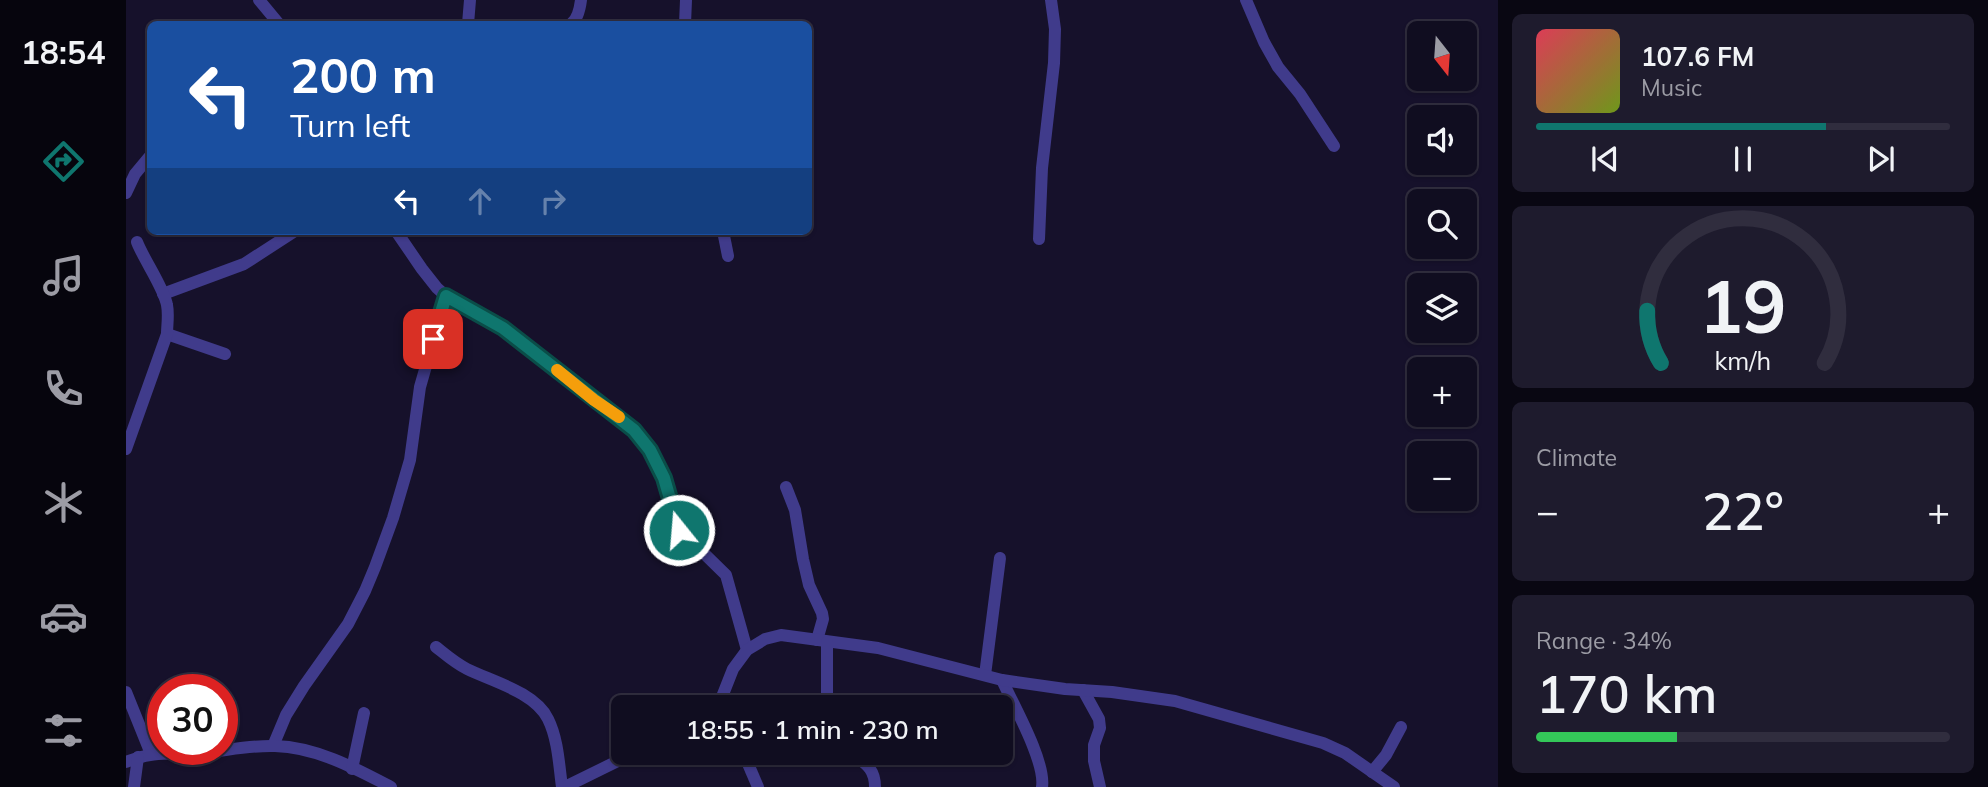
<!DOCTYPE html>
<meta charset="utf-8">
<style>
:root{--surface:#100d20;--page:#1e1b2d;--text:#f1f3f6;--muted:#9c9ca5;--line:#302d3e;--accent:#0f766e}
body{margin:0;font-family:Mulish,sans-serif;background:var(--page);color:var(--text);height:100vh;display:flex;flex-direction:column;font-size:26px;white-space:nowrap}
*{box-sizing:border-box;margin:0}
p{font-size:23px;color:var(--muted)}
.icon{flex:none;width:38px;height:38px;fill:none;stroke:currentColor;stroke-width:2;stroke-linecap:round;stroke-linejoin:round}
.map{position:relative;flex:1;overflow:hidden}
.drawer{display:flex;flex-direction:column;gap:14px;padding:14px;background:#090712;width:490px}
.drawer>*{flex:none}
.hud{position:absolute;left:21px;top:21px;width:665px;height:214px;border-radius:10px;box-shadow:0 2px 5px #0004,0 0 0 2px var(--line);background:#1a4fa0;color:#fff;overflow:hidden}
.needle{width:46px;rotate:163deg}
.fabs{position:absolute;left:1281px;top:21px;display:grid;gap:14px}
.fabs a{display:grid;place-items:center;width:70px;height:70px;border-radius:10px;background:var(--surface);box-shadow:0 2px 5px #0004,0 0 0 2px var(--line);font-size:35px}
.speed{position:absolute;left:21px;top:674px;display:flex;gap:14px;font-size:35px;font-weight:700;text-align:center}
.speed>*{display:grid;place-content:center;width:91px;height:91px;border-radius:50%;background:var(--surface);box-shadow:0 2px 5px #0004,0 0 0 2px var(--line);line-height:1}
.speed .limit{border:10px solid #d22;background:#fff;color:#111}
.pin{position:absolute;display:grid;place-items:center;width:60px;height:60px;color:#fff;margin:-30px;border-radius:14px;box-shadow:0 4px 10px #0006}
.me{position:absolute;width:77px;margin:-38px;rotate:343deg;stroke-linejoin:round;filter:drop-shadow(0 0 5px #0008)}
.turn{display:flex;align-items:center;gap:24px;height:147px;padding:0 28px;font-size:32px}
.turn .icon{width:91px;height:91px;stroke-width:2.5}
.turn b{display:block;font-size:49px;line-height:60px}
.lanes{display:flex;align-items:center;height:66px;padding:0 28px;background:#0003;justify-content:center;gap:35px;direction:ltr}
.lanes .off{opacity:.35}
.big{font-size:52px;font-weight:600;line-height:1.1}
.drawer .card{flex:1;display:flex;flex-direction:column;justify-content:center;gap:10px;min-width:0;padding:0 24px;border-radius:10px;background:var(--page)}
.drawer .dial{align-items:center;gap:0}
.dial svg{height:182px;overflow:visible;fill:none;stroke:var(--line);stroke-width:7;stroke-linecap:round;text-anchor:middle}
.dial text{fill:var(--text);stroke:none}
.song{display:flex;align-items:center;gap:21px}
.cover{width:84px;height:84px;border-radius:10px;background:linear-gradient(135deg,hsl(350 70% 55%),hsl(80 70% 35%))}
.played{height:7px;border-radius:4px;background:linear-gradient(90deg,var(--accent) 70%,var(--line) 70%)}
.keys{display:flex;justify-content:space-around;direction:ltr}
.heat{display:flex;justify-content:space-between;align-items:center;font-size:38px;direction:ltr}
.charge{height:10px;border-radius:5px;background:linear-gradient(90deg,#34c759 34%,var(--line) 0)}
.trip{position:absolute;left:485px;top:695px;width:402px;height:70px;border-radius:10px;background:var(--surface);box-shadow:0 2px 5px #0004,0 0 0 2px var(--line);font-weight:600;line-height:70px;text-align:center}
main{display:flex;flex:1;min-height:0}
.dock{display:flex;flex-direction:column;width:126px;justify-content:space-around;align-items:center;background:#06050d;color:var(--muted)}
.dock .icon{width:49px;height:49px}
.dock .selected{color:var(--accent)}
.dock b{font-size:32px;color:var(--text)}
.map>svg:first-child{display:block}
</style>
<main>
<nav class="dock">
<b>18:54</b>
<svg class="icon selected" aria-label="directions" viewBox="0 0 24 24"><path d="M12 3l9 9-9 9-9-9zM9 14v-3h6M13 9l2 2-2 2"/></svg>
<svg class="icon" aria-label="music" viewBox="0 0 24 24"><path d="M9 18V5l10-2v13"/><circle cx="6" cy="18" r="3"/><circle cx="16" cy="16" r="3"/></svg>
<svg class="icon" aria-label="phone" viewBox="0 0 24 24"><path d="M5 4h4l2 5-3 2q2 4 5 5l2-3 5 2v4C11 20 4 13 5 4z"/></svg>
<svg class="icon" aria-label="climate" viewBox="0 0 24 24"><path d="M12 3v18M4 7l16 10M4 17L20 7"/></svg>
<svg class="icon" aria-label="car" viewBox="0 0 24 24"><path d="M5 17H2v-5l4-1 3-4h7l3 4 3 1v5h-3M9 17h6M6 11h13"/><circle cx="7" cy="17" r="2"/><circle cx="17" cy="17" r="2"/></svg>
<svg class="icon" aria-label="filters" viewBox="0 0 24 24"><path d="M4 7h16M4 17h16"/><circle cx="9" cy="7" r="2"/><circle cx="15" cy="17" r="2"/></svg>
</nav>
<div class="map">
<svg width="1372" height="787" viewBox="0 0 1372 787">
<rect width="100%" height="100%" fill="#16112b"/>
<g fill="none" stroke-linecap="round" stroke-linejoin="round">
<g stroke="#403b8b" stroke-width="12">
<polyline points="133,0 153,24"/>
<polyline points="1120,0 1138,42 1152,67 1174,94 1208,146"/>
<polyline points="342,24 344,0"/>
<path d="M 445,24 C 452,19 454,8 455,0"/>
<polyline points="559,24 560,0"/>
<polyline points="0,193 9,174 24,156"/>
<polyline points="270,231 296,269 311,288 320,296 377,328 508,430 524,450 538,478 553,529 600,575 621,650"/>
<polyline points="597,231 602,256"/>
<polyline points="913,239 916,168 928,63 929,29 925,0"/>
<polyline points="37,294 118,264 169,231"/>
<polyline points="41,334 99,354"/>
<path d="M 0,449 L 41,334 C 41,325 43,315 41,305 C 38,288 18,260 11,242"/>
<polyline points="660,487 669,510 677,559 683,585 696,613 697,619 691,640"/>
<path d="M 310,647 C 320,655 329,663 341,669 C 365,681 409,692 422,719 C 432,739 433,765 436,787"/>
<polyline points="859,675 874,558"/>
<path d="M 876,680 C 887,704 920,762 916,787"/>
<polyline points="957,690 973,719 974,728 968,745 968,761 974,787"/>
<polyline points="0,692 25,754"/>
<polyline points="592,707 607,669 621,650 639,639 655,635 752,648 876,680 939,689 986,692 1049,701 1197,743 1219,753 1268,787"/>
<polyline points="701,707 701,642"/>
<polyline points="147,746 160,715 178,686 222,624 239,591 249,567 267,518 284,460 294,387 320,296"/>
<polyline points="617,752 632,787"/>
<path d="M 724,752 C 738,763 749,767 749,787"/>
<path d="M 0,762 C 30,750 45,755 74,753 C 99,751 124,745 149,746 C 190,747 229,768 265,787"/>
<polyline points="226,769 238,713"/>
<polyline points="1246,772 1260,755 1275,727"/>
<polyline points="8,787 12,757"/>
<polyline points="439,787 510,752"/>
</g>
</g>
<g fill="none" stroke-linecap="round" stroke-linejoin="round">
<g stroke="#0a4d48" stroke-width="18">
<polyline id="route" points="307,339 320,296 377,328 508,430 524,450 538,478 553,530"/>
</g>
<use href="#route" stroke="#0f766e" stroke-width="12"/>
<polyline stroke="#f59e0b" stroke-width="12" points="431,370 468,400 493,417"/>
</g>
</svg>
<div class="fabs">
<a><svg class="needle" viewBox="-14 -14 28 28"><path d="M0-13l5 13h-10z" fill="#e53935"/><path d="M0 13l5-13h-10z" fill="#9c9ca5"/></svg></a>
<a><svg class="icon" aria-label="sound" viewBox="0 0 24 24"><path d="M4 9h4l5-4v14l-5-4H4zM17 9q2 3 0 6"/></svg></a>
<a><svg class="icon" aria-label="search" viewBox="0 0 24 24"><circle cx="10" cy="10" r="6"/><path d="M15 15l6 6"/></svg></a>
<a><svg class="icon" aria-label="layers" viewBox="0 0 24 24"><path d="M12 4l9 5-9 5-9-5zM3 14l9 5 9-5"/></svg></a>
<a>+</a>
<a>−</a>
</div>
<div class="speed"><div class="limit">30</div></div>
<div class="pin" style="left:307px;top:339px;background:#d93025"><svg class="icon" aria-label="arrive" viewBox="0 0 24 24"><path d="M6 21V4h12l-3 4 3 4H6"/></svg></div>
<svg class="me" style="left:553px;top:530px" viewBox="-20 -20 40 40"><circle r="17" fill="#0f766e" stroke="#fff" stroke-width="3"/><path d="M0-11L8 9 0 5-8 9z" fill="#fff"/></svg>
<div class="trip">18:55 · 1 min · 230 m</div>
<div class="hud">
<div class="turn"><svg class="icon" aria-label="left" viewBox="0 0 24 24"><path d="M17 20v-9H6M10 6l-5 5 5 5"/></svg><div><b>200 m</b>Turn left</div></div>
<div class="lanes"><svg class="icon" aria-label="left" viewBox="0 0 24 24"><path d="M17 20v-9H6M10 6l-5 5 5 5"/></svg><svg class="icon off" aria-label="ahead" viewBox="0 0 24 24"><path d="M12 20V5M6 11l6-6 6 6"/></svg><svg class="icon off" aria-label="right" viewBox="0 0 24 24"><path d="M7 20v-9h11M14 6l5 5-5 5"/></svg></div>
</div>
</div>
<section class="drawer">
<div class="card">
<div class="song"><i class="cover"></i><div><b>107.6 FM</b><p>Music</p></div></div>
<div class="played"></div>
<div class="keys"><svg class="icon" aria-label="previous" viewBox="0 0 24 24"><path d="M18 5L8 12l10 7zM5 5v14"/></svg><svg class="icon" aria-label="pause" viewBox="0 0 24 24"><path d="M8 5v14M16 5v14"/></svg><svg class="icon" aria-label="next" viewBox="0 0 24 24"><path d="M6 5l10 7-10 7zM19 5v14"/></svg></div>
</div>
<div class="card dial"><svg viewBox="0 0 100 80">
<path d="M14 69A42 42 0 1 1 86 69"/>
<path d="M14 69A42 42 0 0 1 8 46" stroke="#0f766e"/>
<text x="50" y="56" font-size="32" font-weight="700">19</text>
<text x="50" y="72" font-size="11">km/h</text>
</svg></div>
<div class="card"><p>Climate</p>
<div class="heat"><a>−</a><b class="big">22°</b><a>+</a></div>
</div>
<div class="card"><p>Range · 34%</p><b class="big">170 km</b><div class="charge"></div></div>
</section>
</main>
